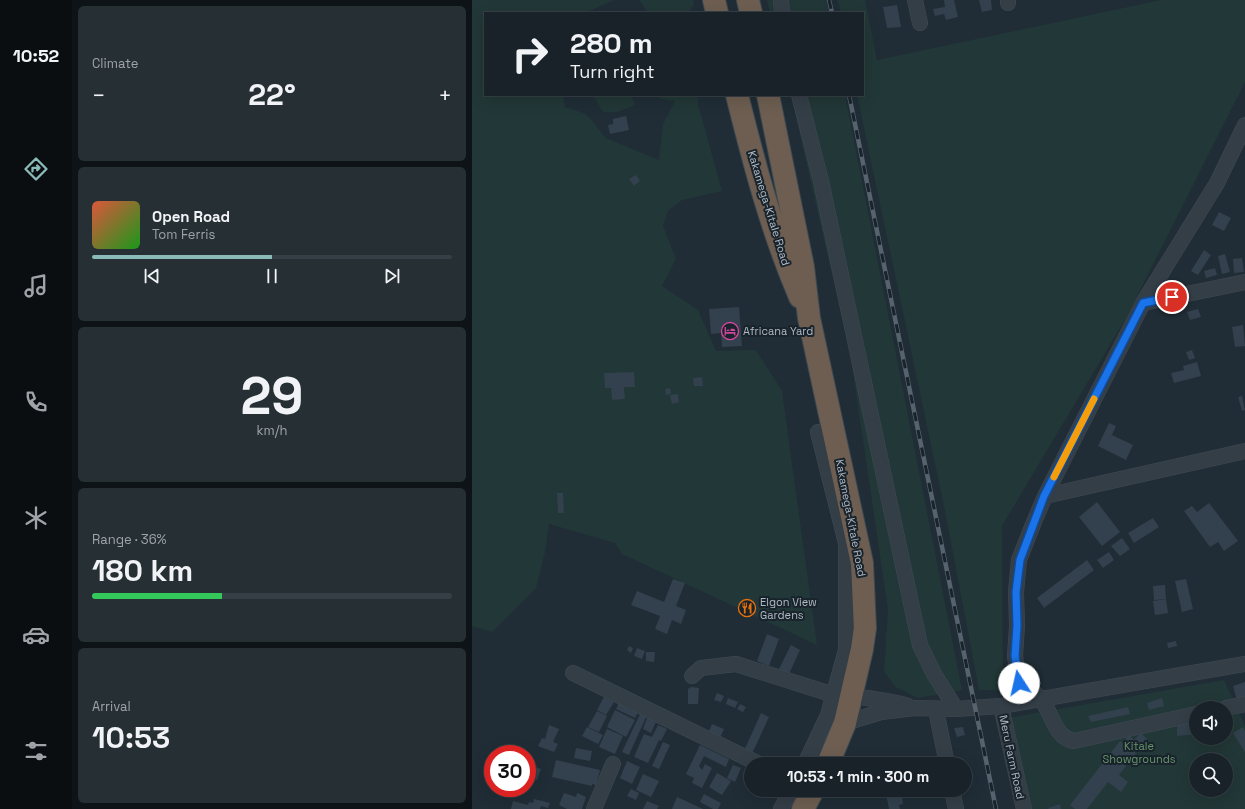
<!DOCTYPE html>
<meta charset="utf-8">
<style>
:root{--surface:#182228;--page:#252f34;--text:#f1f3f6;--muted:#9fa4a8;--line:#363f45;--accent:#8bbbb9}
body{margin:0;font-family:"Space Grotesk",sans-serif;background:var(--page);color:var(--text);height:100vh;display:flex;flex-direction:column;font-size:15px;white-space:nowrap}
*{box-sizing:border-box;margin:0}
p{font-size:13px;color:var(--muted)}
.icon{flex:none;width:22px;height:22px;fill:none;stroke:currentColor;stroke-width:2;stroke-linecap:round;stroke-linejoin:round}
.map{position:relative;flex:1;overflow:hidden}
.sheet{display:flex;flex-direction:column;gap:6px;padding:6px;background:#0d1316;width:400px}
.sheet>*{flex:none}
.guide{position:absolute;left:12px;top:12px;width:380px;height:84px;border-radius:0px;box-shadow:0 4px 16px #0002,0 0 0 1px var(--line);background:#182228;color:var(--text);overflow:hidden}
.buttons{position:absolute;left:717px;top:701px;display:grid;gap:8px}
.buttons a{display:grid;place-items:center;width:44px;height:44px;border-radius:50%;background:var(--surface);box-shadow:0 4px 16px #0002,0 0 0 1px var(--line);font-size:20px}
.speed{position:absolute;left:12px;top:745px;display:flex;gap:8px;font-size:20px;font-weight:700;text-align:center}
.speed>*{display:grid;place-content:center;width:52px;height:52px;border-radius:50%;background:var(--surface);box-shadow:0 4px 16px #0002,0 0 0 1px var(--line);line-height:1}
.speed .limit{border:6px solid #d22;background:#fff;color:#111}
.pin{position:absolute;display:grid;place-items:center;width:34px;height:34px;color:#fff;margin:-17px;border:2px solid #fff;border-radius:50%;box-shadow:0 1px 4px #0007}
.me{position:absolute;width:44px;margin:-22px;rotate:350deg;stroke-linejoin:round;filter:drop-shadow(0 0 3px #0008)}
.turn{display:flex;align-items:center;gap:14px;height:84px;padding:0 20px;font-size:18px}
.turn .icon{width:52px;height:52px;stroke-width:2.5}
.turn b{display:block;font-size:28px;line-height:34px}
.big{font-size:30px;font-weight:700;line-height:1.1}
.sheet .card{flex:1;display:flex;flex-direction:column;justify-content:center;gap:6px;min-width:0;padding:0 14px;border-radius:6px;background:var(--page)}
.sheet .dial{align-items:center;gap:0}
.dial b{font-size:52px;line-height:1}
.song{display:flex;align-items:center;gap:12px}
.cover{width:48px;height:48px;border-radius:6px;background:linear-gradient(135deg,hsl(10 70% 55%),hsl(120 70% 35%))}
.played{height:4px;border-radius:2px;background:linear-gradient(90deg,var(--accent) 50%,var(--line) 50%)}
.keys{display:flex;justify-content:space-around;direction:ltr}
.heat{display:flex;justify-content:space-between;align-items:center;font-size:22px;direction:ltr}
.charge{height:6px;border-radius:3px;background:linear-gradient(90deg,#34c759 36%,var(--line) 0)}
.trip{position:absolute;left:272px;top:757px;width:228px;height:40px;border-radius:20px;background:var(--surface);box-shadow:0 4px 16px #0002,0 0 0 1px var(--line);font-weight:700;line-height:40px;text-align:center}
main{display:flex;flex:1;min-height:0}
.tabs{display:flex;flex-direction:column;width:72px;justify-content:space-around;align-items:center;background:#0a0e10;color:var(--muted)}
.tabs .icon{width:28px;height:28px}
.tabs .on{color:var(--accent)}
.tabs b{font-size:18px;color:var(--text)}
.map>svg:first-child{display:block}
</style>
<main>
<nav class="tabs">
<b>10:52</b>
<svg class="icon on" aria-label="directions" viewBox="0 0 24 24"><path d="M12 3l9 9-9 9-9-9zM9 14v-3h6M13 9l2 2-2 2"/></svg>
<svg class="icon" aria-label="music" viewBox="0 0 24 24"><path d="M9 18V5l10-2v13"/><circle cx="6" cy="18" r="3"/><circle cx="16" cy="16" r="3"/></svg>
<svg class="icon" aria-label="phone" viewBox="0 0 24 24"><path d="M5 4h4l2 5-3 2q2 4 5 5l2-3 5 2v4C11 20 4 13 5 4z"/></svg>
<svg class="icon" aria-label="climate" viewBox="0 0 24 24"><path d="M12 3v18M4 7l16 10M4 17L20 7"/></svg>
<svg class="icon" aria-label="car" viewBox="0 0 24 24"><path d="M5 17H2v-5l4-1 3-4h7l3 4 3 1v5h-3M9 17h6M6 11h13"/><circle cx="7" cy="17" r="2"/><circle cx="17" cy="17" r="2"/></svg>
<svg class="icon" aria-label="filters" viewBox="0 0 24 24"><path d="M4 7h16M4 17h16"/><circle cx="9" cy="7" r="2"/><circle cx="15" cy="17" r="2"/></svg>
</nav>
<section class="sheet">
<div class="card"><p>Climate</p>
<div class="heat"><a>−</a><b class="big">22°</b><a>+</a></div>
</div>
<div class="card">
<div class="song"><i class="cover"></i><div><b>Open Road</b><p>Tom Ferris</p></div></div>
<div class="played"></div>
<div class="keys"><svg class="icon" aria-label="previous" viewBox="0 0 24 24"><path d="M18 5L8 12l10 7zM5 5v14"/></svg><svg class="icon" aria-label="pause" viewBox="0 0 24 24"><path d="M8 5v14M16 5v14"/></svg><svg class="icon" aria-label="next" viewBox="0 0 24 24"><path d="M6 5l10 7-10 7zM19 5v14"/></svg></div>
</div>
<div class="card dial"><b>29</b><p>km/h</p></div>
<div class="card"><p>Range · 36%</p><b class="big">180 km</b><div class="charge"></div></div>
<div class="card"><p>Arrival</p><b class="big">10:53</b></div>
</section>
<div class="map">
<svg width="773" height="809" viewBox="0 0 773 809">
<rect width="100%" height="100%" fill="#202d36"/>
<g fill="#223737" fill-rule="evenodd">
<polygon points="0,0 142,0 113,13 13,13 13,95 91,95 93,107 114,114 134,138 187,160 191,124 203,101 189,99 185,95 226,95 226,104 250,191 210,200 196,211 191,226 204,259 190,286 226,310 244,351 284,350 310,391 345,645 150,554 143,543 77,524 73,552 64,588 20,632 0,626"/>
<polygon points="167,0 221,0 222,4 217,13 176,13"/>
<polygon points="295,0 354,0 357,13 298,13"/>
<polygon points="366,0 393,0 405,60 689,0 773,0 773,82 654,318 530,526 531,690 507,690 473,511 385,95 391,95 391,13 369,13"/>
<polygon points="121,95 159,95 163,105 145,112 131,112"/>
<polygon points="319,95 373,95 490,690 446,698 424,687 412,672 416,610 379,358"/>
<path d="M 752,680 L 773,726 L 773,809 L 559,809 L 536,718 ZM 724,708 L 754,708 L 754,738 L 724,738 ZM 724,760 L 754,760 L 754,790 L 724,790 Z"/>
</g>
<g fill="#32414d">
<polygon points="472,0 482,0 486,17 474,20 472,14 463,16 461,9 473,7"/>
<polygon points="507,0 519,0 520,10 510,12"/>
<polygon points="425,5 429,27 415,28 411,7"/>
<polygon points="154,116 157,130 138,134 136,125 141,124 141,119"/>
<polygon points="164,175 168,181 162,186 157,179"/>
<polygon points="747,212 759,218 752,231 740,225"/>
<polygon points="732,250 739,255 726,275 719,271"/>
<polygon points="753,254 758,272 750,274 746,256"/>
<polygon points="770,258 772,272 762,273 761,259"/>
<polygon points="743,268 745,275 734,278 732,271"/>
<polygon points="267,307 270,346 250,347 249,333 239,334 237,309"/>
<polygon points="726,309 729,317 718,320 715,312"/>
<polygon points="771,325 773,346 763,347 760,327"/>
<polygon points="720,350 723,358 717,360 714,352"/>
<polygon points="725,362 729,376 702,383 699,373 712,370 711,366"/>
<polygon points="162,372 163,387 152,387 153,399 140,400 139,388 133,388 132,373"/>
<polygon points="230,377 231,386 222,386 221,378"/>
<polygon points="198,388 199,394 194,395 193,389"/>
<polygon points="206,394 207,402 200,404 198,395"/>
<polygon points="770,396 773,410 770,411 766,397"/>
<polygon points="637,423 644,426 640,435 661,445 654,460 626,446"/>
<polygon points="85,493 91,493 92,513 86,513"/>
<polygon points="625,502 648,532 630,546 607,517"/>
<polygon points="737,503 766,541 752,551 746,542 738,547 712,511 720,506 725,512"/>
<polygon points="681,518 687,527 662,543 656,533"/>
<polygon points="650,538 658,549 648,556 639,546"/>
<polygon points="637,552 642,560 631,568 625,560"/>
<polygon points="615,560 622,570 572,608 565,598"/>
<polygon points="201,579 213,583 204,606 214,610 209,624 200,620 195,634 183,629 188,616 159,605 165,591 192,602"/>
<polygon points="714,579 721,609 710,612 703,581"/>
<polygon points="693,585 694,599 682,600 681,586"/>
<polygon points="694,599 696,613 683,615 681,601"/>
<polygon points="295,634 307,639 297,666 285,661"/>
<polygon points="704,641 705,646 696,648 695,643"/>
<polygon points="319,645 328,650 317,674 307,669"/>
<polygon points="157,646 161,648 159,653 155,650"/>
<polygon points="165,648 173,651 170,659 162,656"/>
<polygon points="174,652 183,652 182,662 174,661"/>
<polygon points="773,682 773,698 765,700 761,686"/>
<polygon points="219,687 227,688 226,704 216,704 216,689"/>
<polygon points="245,693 252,696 249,702 242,700"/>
<polygon points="132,697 142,702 134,715 125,710"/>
<polygon points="256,698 266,702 263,708 254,704"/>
<polygon points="690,698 692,706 677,710 675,703"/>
<polygon points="147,702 166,712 163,718 144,709"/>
<polygon points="268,704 274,707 271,712 265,709"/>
<polygon points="656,707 658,714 619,722 616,716"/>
<polygon points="143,710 163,720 154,737 135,727"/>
<polygon points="125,711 135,716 127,732 116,727"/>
<polygon points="169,712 175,715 157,755 150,752"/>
<polygon points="289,713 297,717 279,756 271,753"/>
<polygon points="175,718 184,722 179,733 171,729"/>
<polygon points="724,722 724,734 705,736 705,724"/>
<polygon points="240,724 252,729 248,738 236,733"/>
<polygon points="77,725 87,729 81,742 86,744 82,752 66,746 70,738 73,739"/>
<polygon points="186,725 195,729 189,741 187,740 176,763 162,757 172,734 180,737"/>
<polygon points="115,727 131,735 126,744 110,736"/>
<polygon points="491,727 493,735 485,737 482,728"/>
<polygon points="771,727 773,731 773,752 761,733"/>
<polygon points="135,729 151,736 143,754 127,747"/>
<polygon points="669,733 675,739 664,751 653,740 657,735 662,740"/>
<polygon points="648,741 664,753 647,775 656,782 649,792 636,782 615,809 603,809 598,805"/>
<polygon points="191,742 198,745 187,769 180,766"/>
<polygon points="228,745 257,759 254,767 232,756 227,766 230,770 233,764 240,768 230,788 220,783 222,778 214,774"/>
<polygon points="104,748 120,751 118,761 102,758"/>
<polygon points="84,760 128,770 124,785 120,784 120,786 80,777"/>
<polygon points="155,761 168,767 160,784 148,778"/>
<polygon points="58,765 69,769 65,780 55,776"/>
<polygon points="261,765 269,768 263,782 255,778"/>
<polygon points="245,773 259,781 250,795 237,787"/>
<polygon points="171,774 187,781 179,797 164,790"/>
<polygon points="55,779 61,781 58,789 55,788"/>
<polygon points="159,789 167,793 164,800 155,796"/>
<polygon points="425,792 426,798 430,797 431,804 427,805 428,809 417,809 414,794"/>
<polygon points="92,793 104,797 105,793 114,797 110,809 95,809 87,805"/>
<polygon points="232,794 249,803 246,809 241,809 228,802"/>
<polygon points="205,797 231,809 200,809"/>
<polygon points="62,799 78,803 76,808 69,806 68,809 39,809 41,801 56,805 57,802 61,803"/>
<polygon points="175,801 187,806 185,809 171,809"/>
<polygon points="588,804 589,809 577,809 576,808"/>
</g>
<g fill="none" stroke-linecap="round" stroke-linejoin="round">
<g stroke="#404a53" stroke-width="16">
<g id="minor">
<polyline points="309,0 310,13"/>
<polyline points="443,0 448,23"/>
<polyline points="536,0 536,3"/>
<polyline points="327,95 349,181 448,645 462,674 484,709"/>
<polyline points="671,303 773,282"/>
<polyline points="573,496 773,451"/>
<polyline points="101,673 287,764"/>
<polyline points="220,676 229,668 264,664 362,695"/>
<path d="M 381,695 C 399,700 418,700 436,706"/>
<polyline points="529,706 552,809"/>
<polyline points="754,708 773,704"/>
<polyline points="464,710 475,764"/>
<path d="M 724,714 L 602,741 C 582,738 580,711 568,698 C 562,692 554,687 547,683 L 543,656 L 545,626 L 544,592 L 547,560 L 562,522 L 573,496 L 671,303 L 745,183 L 773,125"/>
<polyline points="373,723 409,712 443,708 484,709 529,706 773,664"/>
<polyline points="333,764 356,715 374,650 374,543 346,432"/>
<polyline points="480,790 484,809"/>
<polyline points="122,809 141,764"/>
<polyline points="309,809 319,790"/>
</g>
</g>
<g stroke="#3e4951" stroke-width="24">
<g id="highway">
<polyline points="242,0 245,13"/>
<polyline points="276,0 279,13"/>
<path d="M 265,95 C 282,163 300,232 328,297"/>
<polyline points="296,95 331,267 337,318 390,563 393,628 390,649 373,723 356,764"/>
<polyline points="331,809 341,790"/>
</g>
</g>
<use href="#minor" stroke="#343e47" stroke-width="15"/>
<use href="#highway" stroke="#6d5e51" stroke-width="22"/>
<g stroke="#56636e" stroke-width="4.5">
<g id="rail">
<polyline points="357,0 360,13"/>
<polyline points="377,95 524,809"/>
</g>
</g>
<use href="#rail" stroke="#19232b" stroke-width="3" stroke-dasharray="9" stroke-linecap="butt"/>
</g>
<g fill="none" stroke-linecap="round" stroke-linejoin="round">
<g stroke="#114b97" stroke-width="10">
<polyline id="route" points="547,683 543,656 545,626 544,592 548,560 572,496 671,303 700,297"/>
</g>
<use href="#route" stroke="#1a73e8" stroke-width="7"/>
<polyline stroke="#f59e0b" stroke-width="7" points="582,477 622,399"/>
</g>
<defs>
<g id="hotel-ring" transform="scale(0.9)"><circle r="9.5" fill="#19232b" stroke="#d1479c" stroke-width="1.5"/><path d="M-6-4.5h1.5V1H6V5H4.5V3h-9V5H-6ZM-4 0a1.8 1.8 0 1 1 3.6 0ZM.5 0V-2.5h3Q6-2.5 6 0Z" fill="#d1479c"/></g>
<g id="restaurant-ring" transform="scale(0.9)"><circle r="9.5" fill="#19232b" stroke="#e8710a" stroke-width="1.5"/><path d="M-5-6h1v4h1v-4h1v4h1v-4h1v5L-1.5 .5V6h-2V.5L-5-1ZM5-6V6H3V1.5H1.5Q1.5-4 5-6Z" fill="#e8710a"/></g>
</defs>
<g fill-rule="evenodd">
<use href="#hotel-ring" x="258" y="331"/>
<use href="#restaurant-ring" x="275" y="608"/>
</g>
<g text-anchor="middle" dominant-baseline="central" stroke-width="4" stroke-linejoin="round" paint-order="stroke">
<g font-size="11" fill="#aeb9c4" stroke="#19232b">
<text transform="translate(297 208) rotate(73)">Kakamega-Kitale Road</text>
<text transform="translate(379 518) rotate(79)">Kakamega-Kitale Road</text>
<text transform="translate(540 757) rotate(78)">Meru Farm Road</text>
</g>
<g font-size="11" fill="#aeb9c4" stroke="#19232b" text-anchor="start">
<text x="271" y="331">Africana Yard</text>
<text x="288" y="602">Elgon View<tspan x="288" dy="13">Gardens</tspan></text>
</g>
<g font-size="11" fill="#66936b" stroke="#19232b">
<text x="667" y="746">Kitale<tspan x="667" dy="13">Showgrounds</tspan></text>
</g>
</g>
</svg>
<div class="buttons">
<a><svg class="icon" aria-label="sound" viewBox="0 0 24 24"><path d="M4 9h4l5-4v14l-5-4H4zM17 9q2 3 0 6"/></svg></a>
<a><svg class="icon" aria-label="search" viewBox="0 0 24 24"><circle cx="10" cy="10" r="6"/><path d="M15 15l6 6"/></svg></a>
</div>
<div class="speed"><div class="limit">30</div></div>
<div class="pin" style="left:700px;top:297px;background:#d93025"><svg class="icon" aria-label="arrive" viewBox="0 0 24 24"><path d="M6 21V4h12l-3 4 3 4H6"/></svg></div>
<svg class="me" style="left:547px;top:683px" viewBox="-20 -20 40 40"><circle r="19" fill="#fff"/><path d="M0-13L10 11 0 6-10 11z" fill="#1a73e8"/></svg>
<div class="trip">10:53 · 1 min · 300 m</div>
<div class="guide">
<div class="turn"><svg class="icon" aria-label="right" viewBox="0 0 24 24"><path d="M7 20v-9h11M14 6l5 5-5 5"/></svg><div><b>280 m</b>Turn right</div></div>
</div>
</div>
</main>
